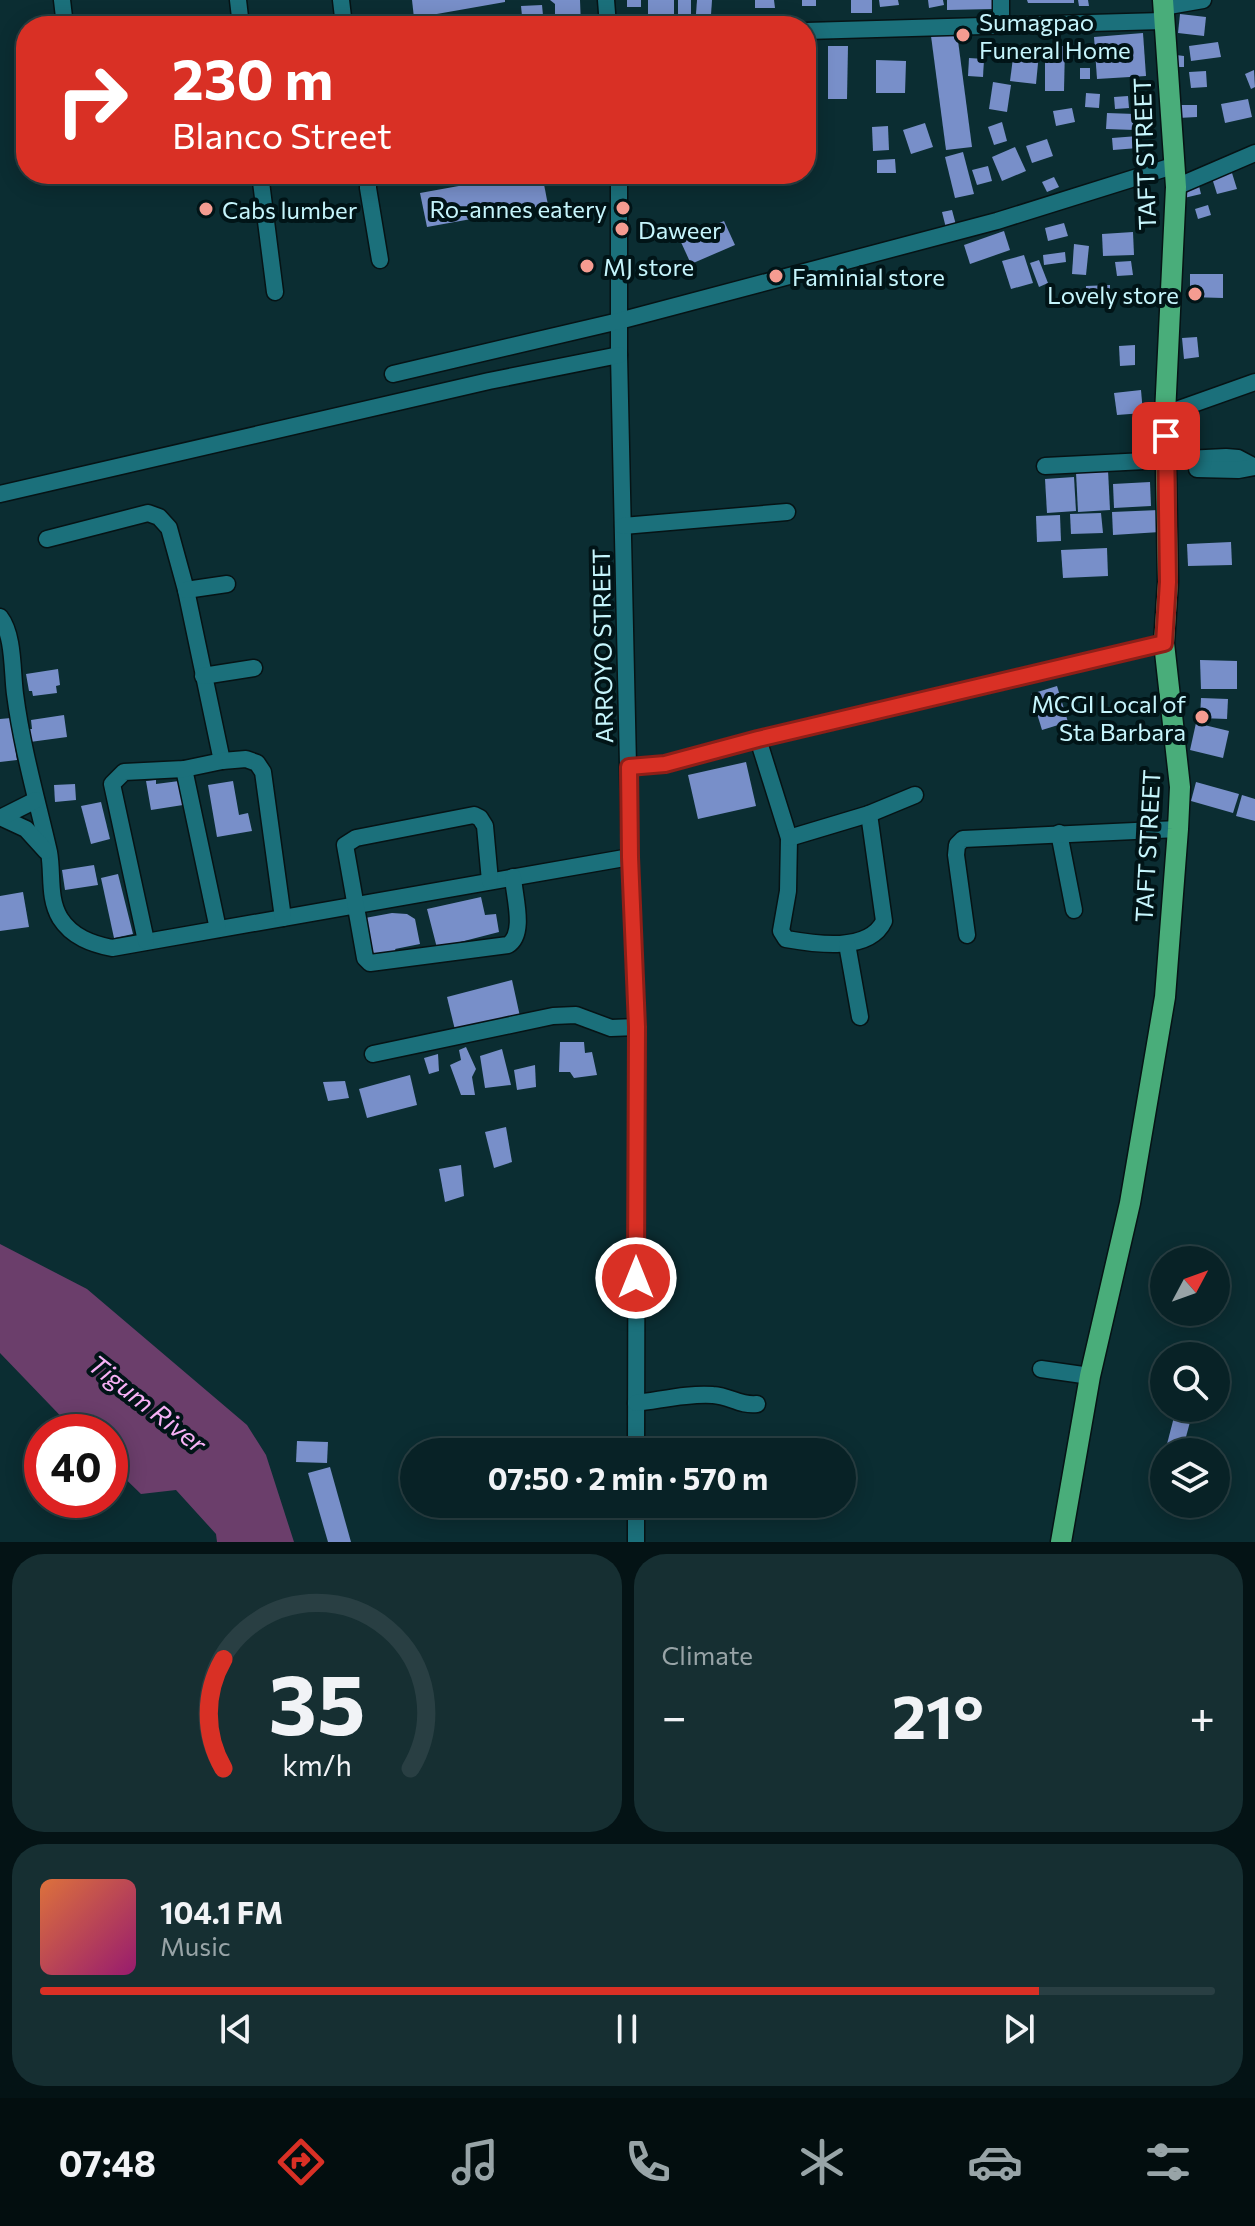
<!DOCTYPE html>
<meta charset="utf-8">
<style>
:root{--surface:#082226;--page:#162f32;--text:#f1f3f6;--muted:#98a4a7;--line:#293f43;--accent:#d93025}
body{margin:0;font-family:Commissioner,sans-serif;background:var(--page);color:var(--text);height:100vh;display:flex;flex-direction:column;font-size:30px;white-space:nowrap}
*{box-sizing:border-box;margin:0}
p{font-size:26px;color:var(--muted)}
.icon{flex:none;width:44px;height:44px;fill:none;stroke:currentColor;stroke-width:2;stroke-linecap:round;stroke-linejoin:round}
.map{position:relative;height:1542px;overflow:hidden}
.panel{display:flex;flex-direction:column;gap:12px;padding:12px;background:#041315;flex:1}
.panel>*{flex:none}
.hud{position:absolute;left:16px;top:16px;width:800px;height:168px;border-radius:32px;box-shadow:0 4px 20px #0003,0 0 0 2px var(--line);background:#d93025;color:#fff;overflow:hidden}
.needle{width:52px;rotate:49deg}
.fabs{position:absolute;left:1150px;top:1246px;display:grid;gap:16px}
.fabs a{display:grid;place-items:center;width:80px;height:80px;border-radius:50%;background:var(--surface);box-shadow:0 4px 20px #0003,0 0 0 2px var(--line);font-size:40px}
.speed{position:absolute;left:24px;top:1414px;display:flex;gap:16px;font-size:40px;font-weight:700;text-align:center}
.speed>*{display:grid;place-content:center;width:104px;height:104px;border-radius:50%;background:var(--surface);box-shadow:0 4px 20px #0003,0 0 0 2px var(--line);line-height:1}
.speed .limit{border:12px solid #d22;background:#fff;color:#111}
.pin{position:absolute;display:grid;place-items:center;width:68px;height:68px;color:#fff;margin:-34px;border-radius:16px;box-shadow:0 4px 12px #0006}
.me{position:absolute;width:88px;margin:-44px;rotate:0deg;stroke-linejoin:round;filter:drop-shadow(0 0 6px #0008)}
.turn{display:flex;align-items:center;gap:28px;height:168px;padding:0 24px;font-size:36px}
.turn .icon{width:104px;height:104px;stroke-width:2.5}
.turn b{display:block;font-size:56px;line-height:68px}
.big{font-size:60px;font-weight:700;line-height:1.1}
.panel .tile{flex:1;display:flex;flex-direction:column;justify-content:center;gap:12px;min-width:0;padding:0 28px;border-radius:32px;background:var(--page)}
.panel .dial{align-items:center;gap:0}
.dial svg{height:208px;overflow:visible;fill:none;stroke:var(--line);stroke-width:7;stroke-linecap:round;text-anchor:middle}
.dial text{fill:var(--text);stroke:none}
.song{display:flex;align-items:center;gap:24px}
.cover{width:96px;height:96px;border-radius:12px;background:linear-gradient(135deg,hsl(20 70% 55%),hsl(320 70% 35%))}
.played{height:8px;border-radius:4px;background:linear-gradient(90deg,var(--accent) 85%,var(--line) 85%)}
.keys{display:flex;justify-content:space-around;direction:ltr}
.heat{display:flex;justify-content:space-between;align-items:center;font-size:44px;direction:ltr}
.panel .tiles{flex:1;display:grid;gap:12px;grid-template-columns:1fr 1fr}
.tile:last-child{grid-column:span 2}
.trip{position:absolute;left:400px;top:1438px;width:456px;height:80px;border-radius:40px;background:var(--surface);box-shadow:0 4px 20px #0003,0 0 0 2px var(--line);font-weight:700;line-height:80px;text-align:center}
.tabs{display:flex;height:128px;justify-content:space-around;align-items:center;background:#030e0f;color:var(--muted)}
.tabs .icon{width:56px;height:56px}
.tabs .active{color:var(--accent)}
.tabs b{font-size:36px;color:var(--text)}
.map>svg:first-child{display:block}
</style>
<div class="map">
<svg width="1255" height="1542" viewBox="0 0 1255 1542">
<rect width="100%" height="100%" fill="#0b2d32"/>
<polygon fill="#6b3e6b" points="0,1244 87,1289 247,1425 266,1455 294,1542 217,1542 216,1534 176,1490 141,1494 110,1464 110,1432 75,1431 0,1353"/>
<g fill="#788fc9">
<polygon points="412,0 505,0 505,2 414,18"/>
<polygon points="550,0 580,0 581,26 555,26 555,4"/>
<rect x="627" y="0" width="14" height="7"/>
<rect x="648" y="0" width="26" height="14"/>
<rect x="678" y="0" width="13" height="14"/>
<polygon points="697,0 712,0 711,15 696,14"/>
<polygon points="755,0 774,0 775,8 755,8"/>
<rect x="802" y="0" width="14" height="6"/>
<rect x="851" y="0" width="21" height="13"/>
<polygon points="879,0 898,0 899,5 880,7"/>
<polygon points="928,0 943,0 944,5 929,8"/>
<polygon points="947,0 992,0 993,9 947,10"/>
<polygon points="1027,0 1074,0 1074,3 1028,3"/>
<polygon points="1078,0 1088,0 1089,6 1079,6"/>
<polygon points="542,5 544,26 523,26 521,6"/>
<polygon points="1180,14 1206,17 1204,36 1178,33"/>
<polygon points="957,33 972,147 946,150 931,36"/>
<polygon points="1143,33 1146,76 1097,79 1094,37"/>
<polygon points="1218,42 1221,57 1191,61 1189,46"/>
<polygon points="828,46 848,46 847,99 828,99"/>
<polygon points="1045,46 1065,46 1064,91 1045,91"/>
<polygon points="1014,50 1039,53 1036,84 1010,81"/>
<polygon points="1176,55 1184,56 1184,67 1175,67"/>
<polygon points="969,58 984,59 983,77 968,76"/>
<polygon points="876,60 906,61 905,93 876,93"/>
<rect x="1080" y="68" width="10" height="11"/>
<polygon points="1254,70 1255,87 1251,89 1245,74"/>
<polygon points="1206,71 1207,87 1191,88 1189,72"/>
<polygon points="993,82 1011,85 1007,112 989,109"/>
<polygon points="1086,93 1100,94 1099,108 1085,107"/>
<polygon points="1128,96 1129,108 1115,109 1114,97"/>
<polygon points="1248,99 1252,117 1225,123 1221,104"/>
<polygon points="1178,105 1197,105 1197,117 1178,118"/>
<polygon points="1072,108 1075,122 1056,126 1053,111"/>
<polygon points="1107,113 1135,114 1135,130 1106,129"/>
<polygon points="1002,122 1007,141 994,145 988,127"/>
<polygon points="925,123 933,147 911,154 903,130"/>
<polygon points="888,126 889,150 873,151 872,127"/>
<polygon points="1138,136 1138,148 1113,150 1112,138"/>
<polygon points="1047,139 1053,156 1032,163 1026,146"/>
<polygon points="1015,147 1026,171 1002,181 992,157"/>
<polygon points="963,152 974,194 955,198 945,157"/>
<polygon points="895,159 896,173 877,173 877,160"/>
<polygon points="988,166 992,181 977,185 972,170"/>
<polygon points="1232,173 1237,189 1217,194 1212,178"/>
<polygon points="399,174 437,174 437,175 401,183"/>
<polygon points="526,174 542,174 548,205 427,227 420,193"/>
<polygon points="1054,177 1059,187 1047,192 1042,182"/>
<polygon points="1199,186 1201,194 1184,198 1181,191"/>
<polygon points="1208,205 1211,215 1198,219 1195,209"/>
<polygon points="952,210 956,225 946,228 942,212"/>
<polygon points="724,221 735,245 691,264 680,240"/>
<polygon points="1064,223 1068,236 1048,241 1045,228"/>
<polygon points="1004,231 1010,250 970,264 964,245"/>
<polygon points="1133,232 1134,255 1103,256 1102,234"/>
<polygon points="1074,244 1089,246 1086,275 1072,274"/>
<polygon points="1065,252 1066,262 1044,265 1043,255"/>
<polygon points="1024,255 1033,283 1011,289 1002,261"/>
<polygon points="1039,260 1048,283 1039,287 1030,263"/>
<polygon points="1131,261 1133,275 1117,276 1115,262"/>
<polygon points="1190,274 1223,274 1223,298 1190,297"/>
<polygon points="1110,285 1110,297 1086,297 1086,286"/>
<polygon points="1197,337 1199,357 1184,359 1182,338"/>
<polygon points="1135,345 1135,365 1120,366 1119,346"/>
<polygon points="1141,390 1143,413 1117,415 1114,393"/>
<polygon points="1108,470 1110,510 1078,512 1076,472"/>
<polygon points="1074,477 1076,511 1047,513 1045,479"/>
<polygon points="1150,482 1151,506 1114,508 1113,484"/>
<polygon points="1159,510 1160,532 1113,535 1112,512"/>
<polygon points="1101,513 1103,533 1071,534 1070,514"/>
<polygon points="1060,515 1061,541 1037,542 1036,516"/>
<polygon points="1231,542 1232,565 1188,566 1187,544"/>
<polygon points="1107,548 1108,576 1063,578 1061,550"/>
<polygon points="1200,660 1237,661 1237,689 1201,689"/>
<polygon points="58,669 60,685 56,686 57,693 33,696 32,691 29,691 26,674"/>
<polygon points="1057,686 1068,722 1042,730 1031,694"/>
<polygon points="1201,698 1228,699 1227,719 1200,718"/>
<polygon points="64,715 67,737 30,742 28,729 32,729 31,720"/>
<polygon points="11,718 17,760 0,762 0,719"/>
<polygon points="1196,723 1229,731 1223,758 1190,750"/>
<polygon points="746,762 756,806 698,819 688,775"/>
<polygon points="156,780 156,784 179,781 183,805 151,810 146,781"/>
<polygon points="233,781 239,815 248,813 252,831 217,837 208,785"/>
<polygon points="1196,782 1239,794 1233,813 1191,801"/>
<polygon points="75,784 76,800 55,802 54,785"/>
<polygon points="1242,795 1255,799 1255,821 1236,816"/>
<polygon points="101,802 110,839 91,844 81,806"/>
<polygon points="94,865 98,885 65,890 62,870"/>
<polygon points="118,874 133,934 114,938 101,878"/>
<polygon points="23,892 29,927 0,931 0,896"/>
<polygon points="481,897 485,915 496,914 499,932 437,948 427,909"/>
<polygon points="392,913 407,914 415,919 420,944 395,949 400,958 374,959 365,918"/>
<polygon points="512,980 521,1021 456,1034 447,997"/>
<polygon points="560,1042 584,1042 585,1053 592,1052 597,1075 574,1078 570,1072 559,1072"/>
<polygon points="466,1047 476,1069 472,1077 475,1095 461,1095 450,1065 461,1060 459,1050"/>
<polygon points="502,1049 511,1085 485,1088 480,1056"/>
<polygon points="438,1054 439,1071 429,1074 424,1058"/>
<polygon points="535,1065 536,1087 517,1090 514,1070"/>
<polygon points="410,1075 417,1105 367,1118 359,1089"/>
<polygon points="345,1081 349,1098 328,1101 323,1082"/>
<polygon points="506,1127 512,1162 494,1168 485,1132"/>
<polygon points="461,1165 464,1196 445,1202 439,1169"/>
<polygon points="1174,1417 1190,1422 1183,1448 1167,1444"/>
<polygon points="297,1441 328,1442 327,1463 296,1462"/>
<polygon points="330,1467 351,1542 328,1542 308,1473"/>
</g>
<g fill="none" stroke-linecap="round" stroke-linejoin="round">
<g stroke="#061315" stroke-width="19">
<g id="minor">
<polyline points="62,0 65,26"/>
<polyline points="238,0 241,26"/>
<polyline points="341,0 344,26"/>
<polyline points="606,0 608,26"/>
<polyline points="1001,0 1001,26"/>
<polyline points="1163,7 1203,0"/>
<polyline points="806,31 1163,21"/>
<polyline points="260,174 275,292"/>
<polyline points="368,174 368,188 380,260"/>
<polyline points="619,174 619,355 630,857 637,1027 636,1452"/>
<polyline points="1176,187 1255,153"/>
<polyline points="393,374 619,321 997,221 1176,165"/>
<polyline points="1165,414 1255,382"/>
<polyline points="1045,466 1226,457 1238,458 1255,467"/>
<polyline points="1197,469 1238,470 1255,467"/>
<polyline points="0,494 489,381 619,355"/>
<polyline points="623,526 787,512"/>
<polyline points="47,539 148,513 159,517 169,528 186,590 222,761"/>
<polyline points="186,590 227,584"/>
<path d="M 0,617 C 14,635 12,671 15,694 C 22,748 37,800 49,852 C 53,874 48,898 60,918 C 72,937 92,944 112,948 L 630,857"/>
<polyline points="203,676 254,668"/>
<path d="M 758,739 L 789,838 L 788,891 L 781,931 L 786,939 C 815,944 869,953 884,921 L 869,814"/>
<polyline points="629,767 665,764 758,739 1164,643"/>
<polyline points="184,769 218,929"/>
<polyline points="0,817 26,829 46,851"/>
<polyline points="2,817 36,800"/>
<polyline points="1059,833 1074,910"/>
<polyline points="789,838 869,814 915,795"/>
<path d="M 490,881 L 485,826 L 480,818 L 474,815 L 356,838 L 345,845 L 365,958 L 370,963 L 508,945 C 526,934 514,896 513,877"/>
<polyline points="967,935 956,855 957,845 963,839 1178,829"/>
<polyline points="146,941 112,784 124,772 184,769 222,761 246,759 257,763 263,772 283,918"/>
<polyline points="847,944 860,1017"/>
<polyline points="373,1054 553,1016 576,1015 611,1028 637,1027"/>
<polyline points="1041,1369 1090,1376"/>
<path d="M 636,1403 C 661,1400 689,1393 713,1395 C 730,1396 740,1406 757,1404"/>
<polyline points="636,1542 636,1504"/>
</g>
</g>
<g stroke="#061315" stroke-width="23">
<polyline id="major" points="1061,1542 1090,1376 1130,1203 1165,997 1178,829 1180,787 1164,643 1168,582 1165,414 1176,187 1163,0"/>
</g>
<use href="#minor" stroke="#1b707b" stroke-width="16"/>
<use href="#major" stroke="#49ad7a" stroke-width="20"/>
</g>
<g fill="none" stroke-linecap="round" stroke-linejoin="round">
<g stroke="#8d1f18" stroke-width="20">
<polyline id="route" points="636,1278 637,1027 630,857 629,767 665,764 758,739 1164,643 1168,582 1166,436"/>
</g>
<use href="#route" stroke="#d93025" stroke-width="14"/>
</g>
<g fill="#f59c91" stroke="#011417" stroke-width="3">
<circle cx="963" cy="35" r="8"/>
<circle cx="623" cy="208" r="8"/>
<circle cx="206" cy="209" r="8"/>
<circle cx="622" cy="229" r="8"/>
<circle cx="587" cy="266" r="8"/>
<circle cx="776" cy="276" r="8"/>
<circle cx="1195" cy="294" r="8"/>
<circle cx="1202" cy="717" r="8"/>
</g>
<g text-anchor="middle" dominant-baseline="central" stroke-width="8" stroke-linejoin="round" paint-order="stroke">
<g font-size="24" fill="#c6f5fc" stroke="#011417" text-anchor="start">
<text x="979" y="21">Sumagpao<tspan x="979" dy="28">Funeral Home</tspan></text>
<text x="607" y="208" text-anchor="end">Ro-annes eatery</text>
<text x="222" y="209">Cabs lumber</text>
<text x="638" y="229">Daweer</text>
<text x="603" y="266">MJ store</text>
<text x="792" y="276">Faminial store</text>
<text x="1179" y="294" text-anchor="end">Lovely store</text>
<text x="1186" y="703" text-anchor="end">MCGI Local of<tspan x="1186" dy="28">Sta Barbara</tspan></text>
</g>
<g font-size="24" fill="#c6f5fc" stroke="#011417">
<text transform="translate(1144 154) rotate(-92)">TAFT STREET</text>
<text transform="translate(602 646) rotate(-91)">ARROYO STREET</text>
<text transform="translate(1147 846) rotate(-87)">TAFT STREET</text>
</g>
<g font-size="26" font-style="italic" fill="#f7b1f6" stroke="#011417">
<text transform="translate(148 1403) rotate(38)">Tigum River</text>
</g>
</g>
</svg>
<div class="fabs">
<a><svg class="needle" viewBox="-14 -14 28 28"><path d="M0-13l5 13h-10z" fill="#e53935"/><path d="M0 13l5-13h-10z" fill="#98a4a7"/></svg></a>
<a><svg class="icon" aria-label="search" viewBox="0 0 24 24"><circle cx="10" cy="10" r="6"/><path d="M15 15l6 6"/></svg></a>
<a><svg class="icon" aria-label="layers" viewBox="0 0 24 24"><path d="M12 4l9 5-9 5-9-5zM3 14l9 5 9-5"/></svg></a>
</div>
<div class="speed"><div class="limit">40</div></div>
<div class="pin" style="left:1166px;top:436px;background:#d93025"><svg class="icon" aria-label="arrive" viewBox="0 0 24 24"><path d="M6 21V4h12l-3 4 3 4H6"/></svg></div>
<svg class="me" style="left:636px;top:1278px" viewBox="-20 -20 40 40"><circle r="17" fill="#d93025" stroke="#fff" stroke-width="3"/><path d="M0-11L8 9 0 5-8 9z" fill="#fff"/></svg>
<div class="trip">07:50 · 2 min · 570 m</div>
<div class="hud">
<div class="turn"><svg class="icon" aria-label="right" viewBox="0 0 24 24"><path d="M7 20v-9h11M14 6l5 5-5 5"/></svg><div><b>230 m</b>Blanco Street</div></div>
</div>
</div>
<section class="panel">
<div class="tiles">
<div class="tile dial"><svg viewBox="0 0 100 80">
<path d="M14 69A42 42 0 1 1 86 69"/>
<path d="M14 69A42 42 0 0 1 14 27" stroke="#d93025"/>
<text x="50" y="56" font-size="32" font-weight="700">35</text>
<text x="50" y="72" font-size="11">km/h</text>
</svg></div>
<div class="tile"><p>Climate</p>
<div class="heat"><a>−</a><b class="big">21°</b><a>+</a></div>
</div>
<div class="tile">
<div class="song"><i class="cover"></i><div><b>104.1 FM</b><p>Music</p></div></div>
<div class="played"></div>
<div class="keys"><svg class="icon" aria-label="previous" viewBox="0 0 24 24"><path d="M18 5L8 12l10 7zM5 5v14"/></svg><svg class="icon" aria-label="pause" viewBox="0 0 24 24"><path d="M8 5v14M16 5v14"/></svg><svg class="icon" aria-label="next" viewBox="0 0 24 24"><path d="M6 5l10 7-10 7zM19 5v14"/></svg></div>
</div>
</div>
</section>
<nav class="tabs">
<b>07:48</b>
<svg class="icon active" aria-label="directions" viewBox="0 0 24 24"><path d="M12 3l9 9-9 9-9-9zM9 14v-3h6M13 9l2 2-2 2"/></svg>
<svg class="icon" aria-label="music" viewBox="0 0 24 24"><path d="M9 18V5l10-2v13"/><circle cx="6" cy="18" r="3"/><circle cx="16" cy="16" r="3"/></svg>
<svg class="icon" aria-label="phone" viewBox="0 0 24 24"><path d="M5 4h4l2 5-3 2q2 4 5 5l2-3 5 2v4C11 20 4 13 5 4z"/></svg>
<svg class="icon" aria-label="climate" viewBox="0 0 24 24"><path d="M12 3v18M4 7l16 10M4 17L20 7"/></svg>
<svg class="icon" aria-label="car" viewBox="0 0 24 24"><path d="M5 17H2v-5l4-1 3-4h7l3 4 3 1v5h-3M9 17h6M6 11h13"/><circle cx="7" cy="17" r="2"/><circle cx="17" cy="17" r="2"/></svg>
<svg class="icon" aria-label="filters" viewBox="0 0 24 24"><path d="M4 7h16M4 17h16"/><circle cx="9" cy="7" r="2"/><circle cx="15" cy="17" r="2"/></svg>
</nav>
